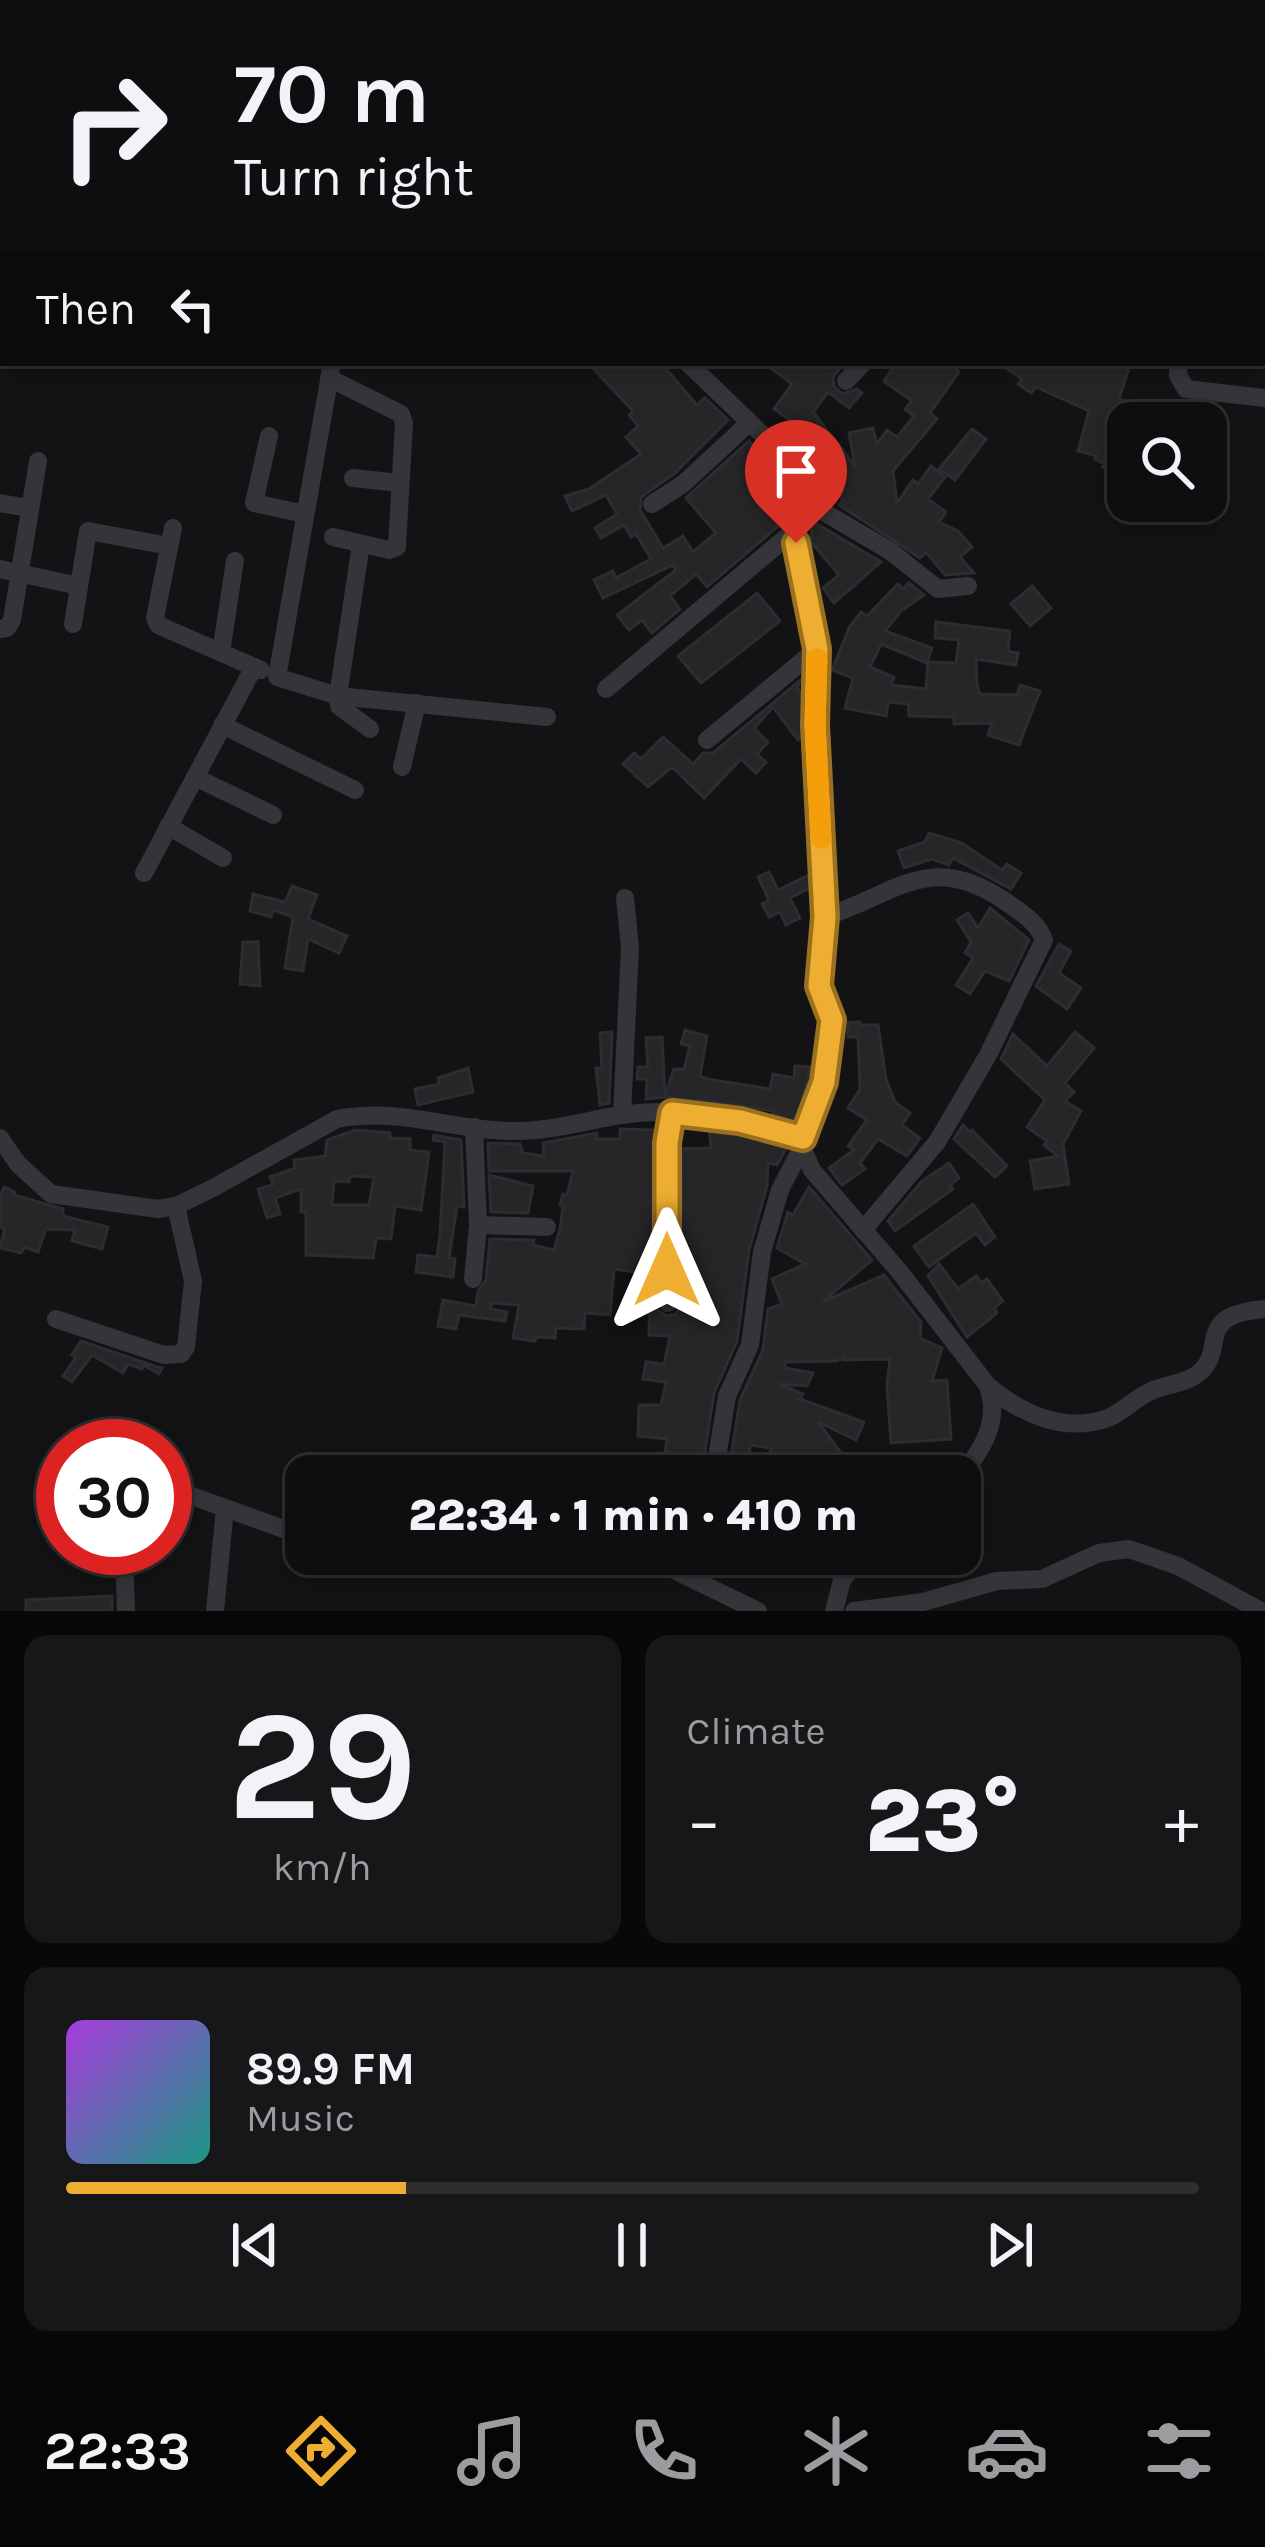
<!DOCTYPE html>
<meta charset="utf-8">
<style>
:root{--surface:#0e0e10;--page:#171719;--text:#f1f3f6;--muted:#9b9c9f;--line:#2e2e30;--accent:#eeae31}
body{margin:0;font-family:Karla,sans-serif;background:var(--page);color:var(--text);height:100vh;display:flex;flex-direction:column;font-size:45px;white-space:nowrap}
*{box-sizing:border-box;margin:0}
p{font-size:39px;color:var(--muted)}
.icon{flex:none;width:66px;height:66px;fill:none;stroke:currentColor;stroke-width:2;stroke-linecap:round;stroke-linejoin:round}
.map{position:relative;height:1611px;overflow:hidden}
.drawer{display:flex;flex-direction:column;gap:24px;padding:24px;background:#080809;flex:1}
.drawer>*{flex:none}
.banner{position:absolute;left:0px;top:0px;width:1266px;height:366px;box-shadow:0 6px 18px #0003,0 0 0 3px var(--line);background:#0e0e10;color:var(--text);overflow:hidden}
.tools{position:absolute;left:1107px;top:402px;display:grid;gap:24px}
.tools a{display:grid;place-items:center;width:120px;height:120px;border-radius:24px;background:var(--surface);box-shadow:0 6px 18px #0003,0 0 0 3px var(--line);font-size:60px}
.speed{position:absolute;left:36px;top:1419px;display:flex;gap:24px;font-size:60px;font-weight:700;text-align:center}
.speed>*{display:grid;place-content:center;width:156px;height:156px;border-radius:50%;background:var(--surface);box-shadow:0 6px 18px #0003,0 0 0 3px var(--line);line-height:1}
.speed .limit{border:18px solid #d22;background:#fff;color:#111}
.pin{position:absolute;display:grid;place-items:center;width:102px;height:102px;color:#fff;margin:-123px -51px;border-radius:50% 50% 50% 0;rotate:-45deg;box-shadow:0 0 12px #0007}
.pin .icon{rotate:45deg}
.me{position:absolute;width:132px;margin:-66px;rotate:0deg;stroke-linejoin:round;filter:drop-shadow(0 0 9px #0008)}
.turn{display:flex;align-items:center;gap:42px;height:252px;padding:0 36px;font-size:54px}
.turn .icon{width:156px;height:156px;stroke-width:2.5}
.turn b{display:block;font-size:84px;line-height:102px}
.then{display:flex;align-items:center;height:114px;padding:0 36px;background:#0003;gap:24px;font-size:45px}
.big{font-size:90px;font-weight:800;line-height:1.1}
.drawer .tile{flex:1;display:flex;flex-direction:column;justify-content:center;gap:18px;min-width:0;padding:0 42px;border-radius:24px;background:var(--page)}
.drawer .dial{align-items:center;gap:0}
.dial b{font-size:156px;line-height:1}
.song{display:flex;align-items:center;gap:36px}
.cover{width:144px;height:144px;border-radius:18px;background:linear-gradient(135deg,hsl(280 70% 55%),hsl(170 70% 35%))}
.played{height:12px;border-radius:6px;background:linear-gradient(90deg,var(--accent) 30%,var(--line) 30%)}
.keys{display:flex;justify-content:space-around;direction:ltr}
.heat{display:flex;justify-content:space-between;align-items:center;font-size:66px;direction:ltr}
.drawer .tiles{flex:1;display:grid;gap:24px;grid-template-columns:1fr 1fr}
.tile:last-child{grid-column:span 2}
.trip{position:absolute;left:285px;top:1455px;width:696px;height:120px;border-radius:24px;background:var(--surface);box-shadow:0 6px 18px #0003,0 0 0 3px var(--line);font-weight:800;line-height:120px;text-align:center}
.menu{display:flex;height:192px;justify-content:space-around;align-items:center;background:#060606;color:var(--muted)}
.menu .icon{width:84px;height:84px}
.menu .on{color:var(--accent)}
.menu b{font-size:54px;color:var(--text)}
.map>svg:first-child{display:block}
</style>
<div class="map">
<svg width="1265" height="1611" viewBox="0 0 1265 1611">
<rect width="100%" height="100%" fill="#131315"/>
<g fill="#262629" stroke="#2d2d31" stroke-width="3" fill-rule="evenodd">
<polygon points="588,363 661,363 697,405 705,398 728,420 675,473 641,497 640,510 663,548 683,536 693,552 716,533 686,498 749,441 772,467 783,491 775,498 783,508 782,523 707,587 696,574 670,596 680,609 652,633 642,620 629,630 617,615 676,570 673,565 603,598 594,580 613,571 616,578 651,559 636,534 631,537 624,525 601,538 595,528 617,514 606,495 572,511 565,496 589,489 641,454 626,437 638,426 629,415 633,411"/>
<polygon points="764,363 844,363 833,377 834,386 842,394 857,389 862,393 849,408 828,392 813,412 830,434 827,437 832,436 855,466 849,433 873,428 877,444 887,430 897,437 914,416 905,409 912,401 884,381 892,369 900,363 961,363 956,370 959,372 930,413 937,419 893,471 897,503 913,480 918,484 931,466 945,477 928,499 946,512 939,522 958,531 972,547 960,557 974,573 945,575 926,552 920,558 839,505 843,500 816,470 813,461 816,459 785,426 791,421 774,409 792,384"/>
<polygon points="999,363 1113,363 1129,368 1119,399 1148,408 1143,423 1123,424 1109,452 1128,463 1124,478 1103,467 1105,464 1095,459 1097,456 1078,451 1089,411 1036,387 1031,393 1018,384 1022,379"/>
<polygon points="972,429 986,439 955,480 939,469"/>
<polygon points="812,521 881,562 834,603 823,588 839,575 811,542"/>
<polygon points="909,583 924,595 901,611 885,631 932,648 927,663 881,644 870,667 894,677 891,685 926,689 928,662 956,663 959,640 935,638 936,622 1010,631 1008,651 1018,653 1016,665 976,659 977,685 980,694 1017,695 1020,685 1040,691 1019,745 988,735 992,723 954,724 954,717 909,716 908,704 888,702 886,716 845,708 853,678 832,670 850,626 861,612 867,616 898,584 903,589"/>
<polygon points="1032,586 1051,608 1030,626 1011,604"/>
<polygon points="757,593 780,621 701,683 678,656"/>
<polygon points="803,678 797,688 802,694 802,736 798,740 773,707 754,728 768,742 757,754 766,762 756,773 741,759 704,798 672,767 648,787 623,764 634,753 641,759 663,737 693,764 703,753 713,753"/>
<polygon points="929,833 962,843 1002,870 1007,864 1021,873 1011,889 953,858 949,865 932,859 904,868 898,851 925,842"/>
<polygon points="769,872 778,890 807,876 810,881 810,888 790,898 800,918 786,925 780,912 769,917 762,904 769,900 758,877"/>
<polygon points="292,886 317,895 308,919 347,936 339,953 308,939 303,971 285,968 293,917 273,910 271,917 250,911 253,894 285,902"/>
<polygon points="990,908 1029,940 1009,981 985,971 970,994 956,985 973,958 965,953 971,942 957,920 968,913 978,928"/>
<polygon points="243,942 258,942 260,986 240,984"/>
<polygon points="1059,944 1071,951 1059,973 1081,988 1067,1009 1036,986"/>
<polygon points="860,1022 860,1025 878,1025 886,1079 895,1102 910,1113 902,1125 920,1138 907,1156 878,1139 860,1163 865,1169 842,1185 829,1168 854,1150 848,1146 867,1120 848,1108 860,1089 858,1037 848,1037 848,1023"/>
<polygon points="685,1030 707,1036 700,1076 707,1079 770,1089 773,1074 794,1078 795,1066 811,1067 796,1122 772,1114 773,1111 736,1105 666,1097 646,1099 647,1079 637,1079 638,1067 648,1067 646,1038 662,1037 665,1096 674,1069 684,1069 690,1046 681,1044"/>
<polygon points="612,1032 609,1103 600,1105 596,1068 602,1068 600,1033"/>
<polygon points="1075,1032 1094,1048 1065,1083 1074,1092 1065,1101 1081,1111 1063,1144 1069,1184 1035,1189 1030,1161 1058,1156 1044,1145 1047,1141 1027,1127 1045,1100 1001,1059 1013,1034 1047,1066"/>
<polygon points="468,1068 473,1092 418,1105 415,1089 439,1084 438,1078"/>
<polygon points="963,1125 970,1132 972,1130 1007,1166 995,1177 954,1139"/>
<polygon points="620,1129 656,1130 651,1260 656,1309 667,1316 676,1314 682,1303 681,1149 711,1148 709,1129 787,1147 777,1165 768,1163 767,1186 749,1250 737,1341 714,1393 701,1476 682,1476 684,1455 665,1452 667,1439 638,1436 639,1405 661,1405 666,1382 643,1379 646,1362 664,1364 670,1336 649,1335 650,1274 614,1269 610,1315 585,1313 584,1329 556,1328 555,1338 536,1337 535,1341 513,1338 519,1305 491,1303 491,1309 507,1312 505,1321 459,1315 456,1329 438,1326 443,1300 476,1306 478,1291 486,1280 490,1239 534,1240 533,1245 554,1250 560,1229 563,1206 560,1205 563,1194 567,1195 573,1171 489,1171 488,1143 520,1144 523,1153 544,1156 543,1143 597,1133 597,1139 620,1139"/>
<path d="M 355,1130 L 390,1133 L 390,1138 L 410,1139 L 410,1150 L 429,1152 L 421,1210 L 395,1206 L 391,1239 L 376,1238 L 373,1258 L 306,1255 L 306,1212 L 301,1212 L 301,1189 L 275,1198 L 280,1214 L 267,1218 L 258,1189 L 273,1185 L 270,1177 L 295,1168 L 294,1160 L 325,1156 L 327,1140 ZM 350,1176 L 374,1177 L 369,1205 L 332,1205 L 334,1181 L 349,1182 Z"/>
<polygon points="434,1135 461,1140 464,1207 457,1206 449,1258 455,1259 453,1277 416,1272 418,1255 437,1257 440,1235 445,1142 433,1140"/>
<polygon points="949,1163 959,1178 950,1185 953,1189 895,1231 888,1221 922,1181"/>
<polygon points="489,1175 533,1186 528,1213 491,1212"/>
<polygon points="4,1187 15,1192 14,1195 63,1209 63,1216 108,1227 102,1249 72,1241 75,1230 46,1229 38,1252 25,1247 21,1253 0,1248 5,1229 0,1227 0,1196"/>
<polygon points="809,1187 872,1260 822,1302 884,1275 921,1322 920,1338 942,1348 932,1381 947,1380 951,1439 891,1443 887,1386 890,1359 843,1360 844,1356 837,1361 785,1362 785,1368 813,1373 807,1386 779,1384 803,1394 800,1399 864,1422 856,1440 818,1422 851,1466 839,1476 769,1476 771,1448 750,1445 748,1471 729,1469 740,1400 763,1350 768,1309 782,1304 772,1279 805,1264 777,1248 788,1212 793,1215"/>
<polygon points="973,1204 995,1237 985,1245 976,1233 929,1267 914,1246"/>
<polygon points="939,1264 958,1289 976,1276 982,1283 987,1279 1003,1301 994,1308 997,1313 967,1337 928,1276"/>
<polygon points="81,1341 160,1368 162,1368 159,1374 143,1365 142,1369 128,1364 123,1373 92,1355 72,1382 63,1376 76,1357 72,1355"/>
<polygon points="112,1596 112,1611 26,1611 26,1600"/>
</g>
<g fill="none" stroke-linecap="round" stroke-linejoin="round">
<g stroke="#343539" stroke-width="18">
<polyline points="17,0 22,3"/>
<polyline points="372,0 372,3"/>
<polyline points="718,0 721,3"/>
<polyline points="741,0 743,3"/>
<polyline points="951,0 951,3"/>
<polyline points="513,3 513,0"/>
<polyline points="583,3 596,0"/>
<polyline points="0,161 3,163"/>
<polyline points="0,292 3,294"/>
<polyline points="0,314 3,311"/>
<polyline points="332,363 277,677 338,696 339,706 370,729"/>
<path d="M 688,363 L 769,441 L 784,460 L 800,498 L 795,530 L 817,649 L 815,725 L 825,917 L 819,986 L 832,1020 L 824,1082 L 802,1147 L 812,1170 L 899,1271 L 988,1386 C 1001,1421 982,1450 960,1477"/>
<polyline points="1179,363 1178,375 1186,389 1265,398"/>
<polyline points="329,378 401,414 404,423 397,547 389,550 333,537"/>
<polyline points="846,381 863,363"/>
<polyline points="269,436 254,503 305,514"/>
<polyline points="353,478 400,483"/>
<polyline points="800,498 890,551 938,589 968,586"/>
<polyline points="0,503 29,508"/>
<polyline points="652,504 683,484 749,423"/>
<polyline points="173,528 155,618 158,625 261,670"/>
<polyline points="361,544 338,696 547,717"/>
<polyline points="0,569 79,586"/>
<polyline points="73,624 88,531 169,546"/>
<polyline points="0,629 7,628 12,620 38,461"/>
<polyline points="221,652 235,561"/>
<polyline points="606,689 795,530"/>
<polyline points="222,725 355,790"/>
<polyline points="707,740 817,649"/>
<polyline points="402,767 417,703"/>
<polyline points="195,777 273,815"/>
<polyline points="168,826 223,858"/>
<polyline points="144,873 254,667"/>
<path d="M 825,917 C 902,891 933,848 1012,906 C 1026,916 1038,924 1044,940 L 988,1055 L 937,1142 L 863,1230"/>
<polyline points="622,1115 630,947 625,898"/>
<path d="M 0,1138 L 18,1164 L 51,1194 L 158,1209 L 176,1206 L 213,1188 L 337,1119 C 402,1107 449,1130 511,1131 C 549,1132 583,1121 621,1115 C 680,1106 747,1118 803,1138"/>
<polyline points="478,1225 547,1227"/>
<polyline points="473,1279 478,1225 474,1127"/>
<polyline points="668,1303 667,1143 672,1113"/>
<polyline points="56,1319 164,1355 181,1354 186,1347 193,1281 176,1206"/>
<path d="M 988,1386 C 1020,1413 1064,1434 1108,1418 C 1123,1412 1133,1400 1147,1393 C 1163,1384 1184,1385 1199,1373 C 1228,1349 1192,1315 1265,1309"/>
<polyline points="714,1476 727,1396 750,1345 762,1252 780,1190 802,1147"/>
<polyline points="165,1491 189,1495 306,1537"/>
<polyline points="124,1548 126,1611"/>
<polyline points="641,1554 758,1611"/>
<polyline points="215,1611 225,1508"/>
<polyline points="834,1611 842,1580 864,1554"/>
<polyline points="854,1611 923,1602 997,1581 1042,1579 1099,1553 1129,1549 1178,1566 1261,1611"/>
</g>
</g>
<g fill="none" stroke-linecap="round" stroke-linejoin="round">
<g stroke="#9b7120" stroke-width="30">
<polyline id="route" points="667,1270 667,1143 672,1113 740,1121 803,1138 824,1082 832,1020 819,986 825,917 815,725 817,649 796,543"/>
</g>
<use href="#route" stroke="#eeae31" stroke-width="21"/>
<polyline stroke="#f59e0b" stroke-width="21" points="817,659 815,725 821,838"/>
</g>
</svg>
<div class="tools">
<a><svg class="icon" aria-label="search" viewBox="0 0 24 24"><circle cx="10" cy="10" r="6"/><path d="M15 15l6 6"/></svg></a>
</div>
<div class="speed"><div class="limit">30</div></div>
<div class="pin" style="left:796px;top:543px;background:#d93025"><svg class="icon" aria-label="arrive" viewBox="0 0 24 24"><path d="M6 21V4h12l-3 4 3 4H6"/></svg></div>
<svg class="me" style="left:667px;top:1270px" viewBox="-20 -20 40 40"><path d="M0-17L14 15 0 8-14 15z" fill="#eeae31" stroke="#fff" stroke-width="4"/></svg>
<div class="trip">22:34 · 1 min · 410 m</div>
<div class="banner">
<div class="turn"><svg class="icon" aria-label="right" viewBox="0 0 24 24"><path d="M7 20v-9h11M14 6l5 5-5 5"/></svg><div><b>70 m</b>Turn right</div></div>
<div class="then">Then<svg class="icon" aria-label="left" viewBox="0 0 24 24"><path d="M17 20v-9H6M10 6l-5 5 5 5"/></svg></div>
</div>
</div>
<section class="drawer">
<div class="tiles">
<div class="tile dial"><b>29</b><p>km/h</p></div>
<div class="tile"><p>Climate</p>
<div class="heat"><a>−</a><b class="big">23°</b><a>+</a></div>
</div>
<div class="tile">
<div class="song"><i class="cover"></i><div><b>89.9 FM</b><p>Music</p></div></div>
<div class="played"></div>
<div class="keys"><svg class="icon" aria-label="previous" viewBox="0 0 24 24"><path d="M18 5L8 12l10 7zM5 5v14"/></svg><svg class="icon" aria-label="pause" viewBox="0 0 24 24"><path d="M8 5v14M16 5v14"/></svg><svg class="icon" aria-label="next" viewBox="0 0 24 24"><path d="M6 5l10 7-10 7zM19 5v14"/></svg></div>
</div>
</div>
</section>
<nav class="menu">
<b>22:33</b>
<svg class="icon on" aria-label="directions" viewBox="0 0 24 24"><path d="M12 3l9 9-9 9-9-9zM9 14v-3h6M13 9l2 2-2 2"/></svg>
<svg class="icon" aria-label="music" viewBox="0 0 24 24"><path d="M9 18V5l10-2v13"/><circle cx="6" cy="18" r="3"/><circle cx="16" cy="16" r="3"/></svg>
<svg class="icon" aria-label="phone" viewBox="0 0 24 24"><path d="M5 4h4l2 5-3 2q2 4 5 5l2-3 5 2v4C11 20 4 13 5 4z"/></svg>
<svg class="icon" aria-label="climate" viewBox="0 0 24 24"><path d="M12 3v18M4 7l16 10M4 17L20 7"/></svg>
<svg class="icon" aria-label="car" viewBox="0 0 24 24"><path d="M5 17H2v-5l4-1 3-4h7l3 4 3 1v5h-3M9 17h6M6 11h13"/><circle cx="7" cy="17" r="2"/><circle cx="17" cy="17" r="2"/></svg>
<svg class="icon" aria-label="filters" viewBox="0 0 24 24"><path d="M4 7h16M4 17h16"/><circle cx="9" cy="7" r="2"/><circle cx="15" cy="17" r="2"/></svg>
</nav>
